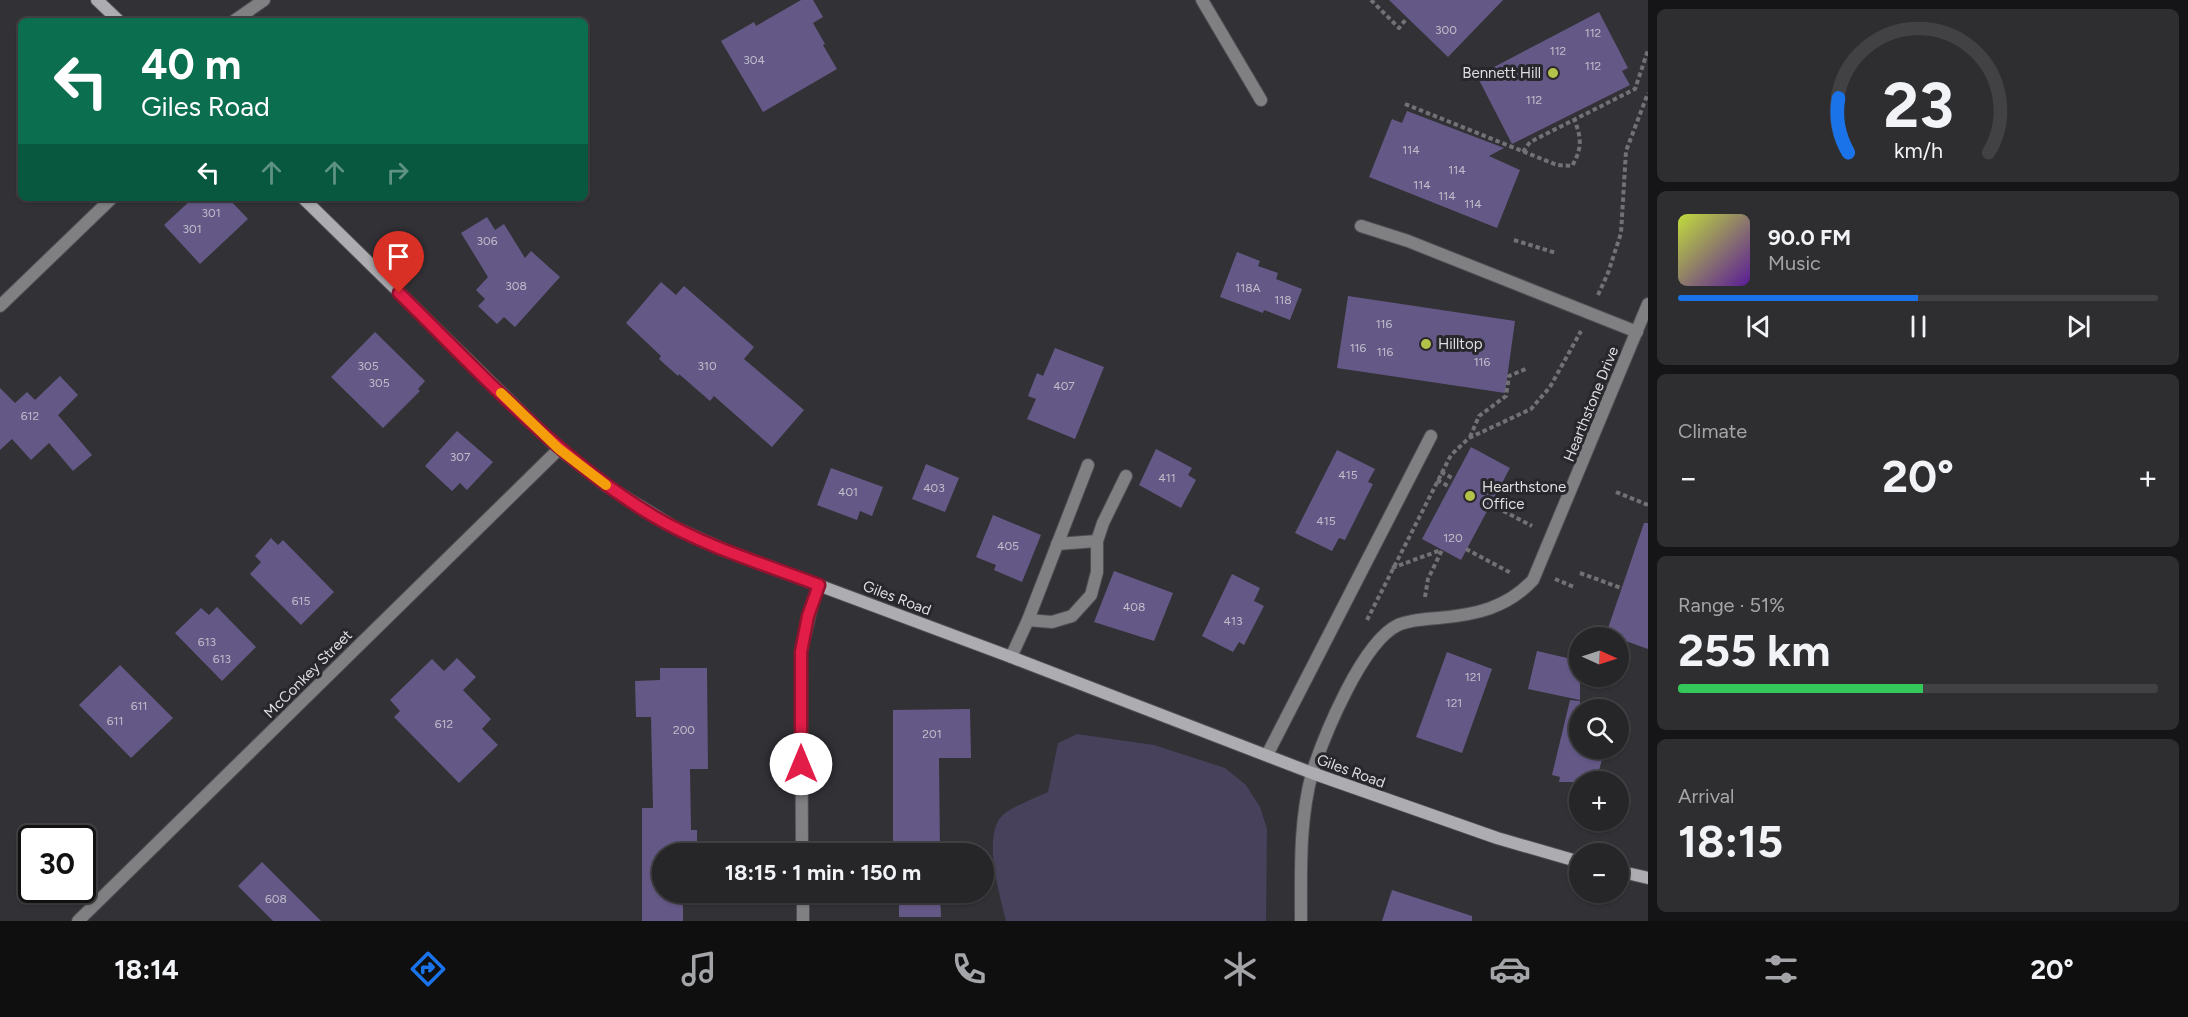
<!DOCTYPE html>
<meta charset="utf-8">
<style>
:root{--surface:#262528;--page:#2e2d30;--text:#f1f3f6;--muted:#a4a5a8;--line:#424245;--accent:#1a73e8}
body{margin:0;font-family:Figtree,sans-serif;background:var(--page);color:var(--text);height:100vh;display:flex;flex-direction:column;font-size:22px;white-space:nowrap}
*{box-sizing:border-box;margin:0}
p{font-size:20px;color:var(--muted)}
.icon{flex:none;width:33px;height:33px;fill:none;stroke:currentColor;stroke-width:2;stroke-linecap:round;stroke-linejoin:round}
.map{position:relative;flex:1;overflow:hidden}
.side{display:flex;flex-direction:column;gap:9px;padding:9px;background:#151416;width:540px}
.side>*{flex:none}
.guide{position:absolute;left:18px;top:18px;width:570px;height:183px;border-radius:9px;box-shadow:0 2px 4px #0004,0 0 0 2px var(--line);background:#0b6e4f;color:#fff;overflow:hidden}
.needle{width:39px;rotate:93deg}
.controls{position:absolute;left:1569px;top:627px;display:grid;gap:12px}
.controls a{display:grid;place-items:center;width:60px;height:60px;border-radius:50%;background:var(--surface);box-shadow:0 2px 4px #0004,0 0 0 2px var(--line);font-size:30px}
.speed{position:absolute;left:18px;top:825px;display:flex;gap:12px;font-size:30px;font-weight:700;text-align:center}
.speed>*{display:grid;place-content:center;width:78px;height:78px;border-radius:50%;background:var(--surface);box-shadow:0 2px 4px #0004,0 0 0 2px var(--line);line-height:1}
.speed .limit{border:3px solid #111;border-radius:9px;background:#fff;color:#111}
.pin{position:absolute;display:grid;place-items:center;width:51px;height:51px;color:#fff;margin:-62px -26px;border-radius:50% 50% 50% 0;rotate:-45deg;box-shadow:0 0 6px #0007}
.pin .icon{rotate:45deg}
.me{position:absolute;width:66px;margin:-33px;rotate:0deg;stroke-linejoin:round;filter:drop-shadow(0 0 4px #0008)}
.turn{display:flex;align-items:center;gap:21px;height:126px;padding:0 24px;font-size:27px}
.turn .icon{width:78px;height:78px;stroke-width:2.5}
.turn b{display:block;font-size:42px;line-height:51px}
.lanes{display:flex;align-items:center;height:57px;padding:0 24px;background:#0003;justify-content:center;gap:30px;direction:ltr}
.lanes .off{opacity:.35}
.big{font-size:45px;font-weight:700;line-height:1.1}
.side .widget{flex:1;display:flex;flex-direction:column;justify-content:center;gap:9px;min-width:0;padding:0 21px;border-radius:9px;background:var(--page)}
.side .dial{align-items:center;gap:0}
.dial svg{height:156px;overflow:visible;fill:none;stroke:var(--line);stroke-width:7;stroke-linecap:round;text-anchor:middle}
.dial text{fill:var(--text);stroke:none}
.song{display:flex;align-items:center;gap:18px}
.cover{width:72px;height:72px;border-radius:9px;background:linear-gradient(135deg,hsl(70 70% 55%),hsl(270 70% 35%))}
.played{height:6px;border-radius:3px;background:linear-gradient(90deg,var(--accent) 50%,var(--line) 50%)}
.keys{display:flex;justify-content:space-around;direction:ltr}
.heat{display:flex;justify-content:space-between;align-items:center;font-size:33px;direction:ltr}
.charge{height:9px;border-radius:4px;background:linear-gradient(90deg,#34c759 51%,var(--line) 0)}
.trip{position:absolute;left:652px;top:843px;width:342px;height:60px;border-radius:30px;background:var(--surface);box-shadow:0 2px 4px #0004,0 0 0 2px var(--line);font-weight:700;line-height:60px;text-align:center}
.tab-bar{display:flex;height:96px;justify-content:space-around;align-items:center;background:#0f0f10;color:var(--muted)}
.tab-bar .icon{width:42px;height:42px}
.tab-bar .current{color:var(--accent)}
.tab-bar b{font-size:27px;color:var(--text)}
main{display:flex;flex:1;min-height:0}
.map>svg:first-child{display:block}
</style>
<main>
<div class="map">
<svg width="1648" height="921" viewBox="0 0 1648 921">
<rect width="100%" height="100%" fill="#323136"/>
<path fill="#47415b" d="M 1077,734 L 1154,745 L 1225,768 L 1246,785 L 1260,807 L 1267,829 L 1266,921 L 1006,921 C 1000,896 982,837 1002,816 C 1010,807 1036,798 1048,792 L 1058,743 Z"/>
<g fill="#645986">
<polygon points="801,0 813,0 823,17 813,23 825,44 823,45 837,69 763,112 721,41 754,22 756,26"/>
<polygon points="1389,0 1503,0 1448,57"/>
<polygon points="1599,12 1628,68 1622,71 1630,85 1512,144 1477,76"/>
<polygon points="1407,111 1504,148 1489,156 1520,170 1497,228 1369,177 1392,119 1402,123"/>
<polygon points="193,198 228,198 248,219 200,264 164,225"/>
<polygon points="487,217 495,230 504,224 525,258 531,251 560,277 515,327 504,317 497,324 478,306 485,299 476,290 488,277 461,233"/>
<polygon points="1237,252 1260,261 1258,266 1278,273 1276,279 1302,289 1290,320 1264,310 1263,313 1220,297"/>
<polygon points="661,282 676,295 684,286 754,347 744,359 804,410 772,447 714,396 710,401 679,374 678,376 659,359 661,356 626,323"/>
<polygon points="1348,296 1515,321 1505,393 1337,368"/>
<polygon points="375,332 425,381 418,389 420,391 383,428 331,377"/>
<polygon points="1055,348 1104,367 1075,439 1027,419 1036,399 1028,396 1037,373 1043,376"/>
<polygon points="60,376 78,395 58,415 92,455 73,471 49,443 31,460 12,439 0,450 0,388 15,403 27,392 35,400"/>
<polygon points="457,431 493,462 467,490 460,483 452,491 425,466"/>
<polygon points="1471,447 1510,468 1461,560 1422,539"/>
<polygon points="1156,449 1192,468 1188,475 1196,480 1181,508 1139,485"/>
<polygon points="1337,450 1375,469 1368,482 1373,484 1345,540 1339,538 1332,551 1295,533"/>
<polygon points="926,464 959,478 945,512 912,499"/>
<polygon points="831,468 883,487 872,516 860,511 857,520 817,505"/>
<polygon points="993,515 1041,535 1022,582 994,570 996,565 976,557"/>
<polygon points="1644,523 1648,523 1648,649 1606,634"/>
<polygon points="271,538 278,545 283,540 334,592 301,625 250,574 261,562 255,556"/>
<polygon points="1114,571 1173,593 1154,641 1094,622"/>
<polygon points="1232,574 1260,588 1254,601 1264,606 1244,645 1239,642 1233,652 1202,636"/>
<polygon points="217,607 256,647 222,681 175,633 201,608 209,615"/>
<polygon points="1537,651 1580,661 1580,700 1528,689"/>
<polygon points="1447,652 1492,669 1462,753 1416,737"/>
<polygon points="457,658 476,677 463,690 491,719 482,729 498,745 459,783 394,717 400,711 390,700 432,659 444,671"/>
<polygon points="120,665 173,718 131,758 79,705"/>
<polygon points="660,668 707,668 708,769 690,769 691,830 697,830 697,854 663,854 663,892 683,892 683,921 642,921 642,808 653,808 651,717 636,717 635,681 660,680"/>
<polygon points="1570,700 1580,701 1580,748 1605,748 1596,782 1559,782 1560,777 1552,775"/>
<polygon points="970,709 971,758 939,758 940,854 893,854 893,710"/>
<polygon points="262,862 321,921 273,921 238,886"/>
<polygon points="1392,890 1472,916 1472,921 1382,921"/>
<polygon points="899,892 940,892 941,917 899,917"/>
</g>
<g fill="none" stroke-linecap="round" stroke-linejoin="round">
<g stroke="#4e4d52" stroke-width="14">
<g id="lane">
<polyline points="1202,0 1261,100"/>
<polyline points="1361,226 1408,241 1637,332"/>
<polyline points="1057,544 1097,541"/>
<polyline points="1028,620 1052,622 1072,616 1091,595 1097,572 1097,541 1103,523 1126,476"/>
<polyline points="1011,657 1028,620 1088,465"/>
<polyline points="1267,755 1431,436"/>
<path d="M 1312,773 C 1324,736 1362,642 1398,625 C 1409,620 1426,619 1438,618 C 1475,615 1507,608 1533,580 L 1648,304"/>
</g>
</g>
<g stroke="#4e4d52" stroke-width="14">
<g id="street">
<polyline points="234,21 264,0"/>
<polyline points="0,306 112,198"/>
<polyline points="802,854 801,652 813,601 819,585"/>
<polyline points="803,892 803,921"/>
<polyline points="78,921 559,449"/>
<path d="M 1301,921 C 1301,871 1299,822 1312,773"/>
</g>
</g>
<g stroke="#4e4d52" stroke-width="14">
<g id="secondary">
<polyline points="97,0 119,21"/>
<polyline points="303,198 559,449 607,486 676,528 727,551 1011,657 1312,773 1497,838 1580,862"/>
<polyline points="1618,871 1648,878"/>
</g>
</g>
<g stroke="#727176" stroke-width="4" stroke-dasharray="4.5 3" stroke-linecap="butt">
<polyline points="1371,0 1399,28 1407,18"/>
<path d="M 1405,104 L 1557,165 L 1572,166 C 1582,149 1582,138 1574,119"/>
<polyline points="1523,152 1530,142 1635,89 1648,50"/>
<polyline points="1514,240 1556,253"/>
<polyline points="1598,295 1608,273 1621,233 1626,151 1648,93"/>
<polyline points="1470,437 1479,416 1506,396 1509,376 1528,368"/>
<polyline points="1441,472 1454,479"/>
<polyline points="1437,480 1450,487"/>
<polyline points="1616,492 1648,505"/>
<polyline points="1490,504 1532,526"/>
<polyline points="1466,549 1511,573"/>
<polyline points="1392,568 1441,550"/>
<polyline points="1580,573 1621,588"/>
<polyline points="1555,579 1574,587"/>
<polyline points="1425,597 1428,579 1442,550"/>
<polyline points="1367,620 1451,455 1469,438 1531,409 1550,387 1581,331"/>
</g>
<use href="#lane" stroke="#808083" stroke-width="12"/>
<use href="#street" stroke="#808083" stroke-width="12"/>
<use href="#secondary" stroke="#adacb0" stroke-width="12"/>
</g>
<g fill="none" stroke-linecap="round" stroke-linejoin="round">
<g stroke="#92132f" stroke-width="15">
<path id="route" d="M 399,293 C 480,372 557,459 655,517 C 706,547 764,564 819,585 L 808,616 L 801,652 L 801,764"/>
</g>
<use href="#route" stroke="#e11d48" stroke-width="10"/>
<polyline stroke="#f59e0b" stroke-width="10" points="501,393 559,449 606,485"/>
</g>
<g fill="#b5c249" stroke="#28272c" stroke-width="2">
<circle cx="1553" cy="73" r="6"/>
<circle cx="1426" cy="344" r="6"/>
<circle cx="1470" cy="496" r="6"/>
</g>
<g text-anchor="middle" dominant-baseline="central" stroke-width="6" stroke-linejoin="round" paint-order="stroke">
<g font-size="12" fill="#c0bdcb">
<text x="1446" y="30">300</text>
<text x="1593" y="33">112</text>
<text x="1558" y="51">112</text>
<text x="754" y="60">304</text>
<text x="1593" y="66">112</text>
<text x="1534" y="100">112</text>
<text x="1411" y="150">114</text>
<text x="1457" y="170">114</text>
<text x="1422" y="185">114</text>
<text x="1447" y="196">114</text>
<text x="1473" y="204">114</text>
<text x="211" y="213">301</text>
<text x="192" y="229">301</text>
<text x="487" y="241">306</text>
<text x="516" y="286">308</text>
<text x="1248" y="288">118A</text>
<text x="1283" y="300">118</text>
<text x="1384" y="324">116</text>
<text x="1358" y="348">116</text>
<text x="1385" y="352">116</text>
<text x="1482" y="362">116</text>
<text x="368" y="366">305</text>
<text x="707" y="366">310</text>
<text x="379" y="383">305</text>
<text x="1064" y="386">407</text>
<text x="30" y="416">612</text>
<text x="460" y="457">307</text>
<text x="1348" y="475">415</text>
<text x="1167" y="478">411</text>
<text x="934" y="488">403</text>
<text x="848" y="492">401</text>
<text x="1326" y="521">415</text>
<text x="1453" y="538">120</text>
<text x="1008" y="546">405</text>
<text x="301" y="601">615</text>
<text x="1134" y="607">408</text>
<text x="1233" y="621">413</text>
<text x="207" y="642">613</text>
<text x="222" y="659">613</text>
<text x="1473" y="677">121</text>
<text x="1454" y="703">121</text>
<text x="139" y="706">611</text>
<text x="115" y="721">611</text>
<text x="444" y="724">612</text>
<text x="684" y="730">200</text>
<text x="932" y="734">201</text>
<text x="276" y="899">608</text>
</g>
<g font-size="15" fill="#dfdee2" stroke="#28272c" text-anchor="start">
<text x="1541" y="73" text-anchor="end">Bennett Hill</text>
<text x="1438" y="344">Hilltop</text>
<text x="1482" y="487">Hearthstone<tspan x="1482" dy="17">Office</tspan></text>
</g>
<g font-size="15" fill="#dfdee2" stroke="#28272c">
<text transform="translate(1591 404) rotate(-68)">Hearthstone Drive</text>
<text transform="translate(897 598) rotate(21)">Giles Road</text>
<text transform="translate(308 674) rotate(-45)">McConkey Street</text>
<text transform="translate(1351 771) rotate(20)">Giles Road</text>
</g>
</g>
</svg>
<div class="controls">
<a><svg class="needle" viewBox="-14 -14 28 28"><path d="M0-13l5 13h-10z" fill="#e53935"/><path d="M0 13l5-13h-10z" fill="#a4a5a8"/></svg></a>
<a><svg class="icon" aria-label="search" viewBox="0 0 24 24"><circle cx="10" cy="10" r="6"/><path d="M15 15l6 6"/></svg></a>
<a>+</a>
<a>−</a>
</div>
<div class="speed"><div class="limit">30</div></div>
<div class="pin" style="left:399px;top:293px;background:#d93025"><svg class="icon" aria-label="arrive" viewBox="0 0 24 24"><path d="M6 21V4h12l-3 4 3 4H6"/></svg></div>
<svg class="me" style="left:801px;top:764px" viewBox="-20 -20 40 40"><circle r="19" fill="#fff"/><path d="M0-13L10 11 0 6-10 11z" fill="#e11d48"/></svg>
<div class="trip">18:15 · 1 min · 150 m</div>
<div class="guide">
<div class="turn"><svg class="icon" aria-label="left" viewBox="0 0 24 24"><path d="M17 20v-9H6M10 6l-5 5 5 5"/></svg><div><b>40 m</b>Giles Road</div></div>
<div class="lanes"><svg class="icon" aria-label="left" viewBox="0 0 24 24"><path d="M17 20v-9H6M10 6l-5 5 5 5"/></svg><svg class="icon off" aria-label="ahead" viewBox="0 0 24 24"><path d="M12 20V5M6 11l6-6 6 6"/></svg><svg class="icon off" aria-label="ahead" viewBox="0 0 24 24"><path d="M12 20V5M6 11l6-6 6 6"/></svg><svg class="icon off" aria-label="right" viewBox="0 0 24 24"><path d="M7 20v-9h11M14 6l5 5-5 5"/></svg></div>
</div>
</div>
<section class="side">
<div class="widget dial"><svg viewBox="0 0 100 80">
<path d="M14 69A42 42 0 1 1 86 69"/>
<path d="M14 69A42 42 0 0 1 9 41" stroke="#1a73e8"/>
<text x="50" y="56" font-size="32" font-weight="700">23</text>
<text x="50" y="72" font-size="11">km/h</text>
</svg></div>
<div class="widget">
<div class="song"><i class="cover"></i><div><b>90.0 FM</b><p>Music</p></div></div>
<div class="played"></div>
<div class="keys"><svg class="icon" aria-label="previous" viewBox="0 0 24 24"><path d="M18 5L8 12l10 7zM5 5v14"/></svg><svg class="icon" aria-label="pause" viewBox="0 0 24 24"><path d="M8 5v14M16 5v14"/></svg><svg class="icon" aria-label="next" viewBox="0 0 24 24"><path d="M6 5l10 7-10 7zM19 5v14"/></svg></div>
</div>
<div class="widget"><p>Climate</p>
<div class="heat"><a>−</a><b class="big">20°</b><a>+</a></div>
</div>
<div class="widget"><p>Range · 51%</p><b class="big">255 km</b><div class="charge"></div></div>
<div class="widget"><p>Arrival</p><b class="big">18:15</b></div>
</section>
</main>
<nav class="tab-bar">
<b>18:14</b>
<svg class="icon current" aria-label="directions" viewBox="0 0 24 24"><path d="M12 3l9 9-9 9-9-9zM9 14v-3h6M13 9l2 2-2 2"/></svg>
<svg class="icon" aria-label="music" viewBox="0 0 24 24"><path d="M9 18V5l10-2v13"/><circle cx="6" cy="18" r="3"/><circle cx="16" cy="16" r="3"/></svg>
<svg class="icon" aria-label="phone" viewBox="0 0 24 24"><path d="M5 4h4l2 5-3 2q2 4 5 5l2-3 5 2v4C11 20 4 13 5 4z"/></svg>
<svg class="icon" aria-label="climate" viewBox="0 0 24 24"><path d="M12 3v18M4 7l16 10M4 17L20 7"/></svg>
<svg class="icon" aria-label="car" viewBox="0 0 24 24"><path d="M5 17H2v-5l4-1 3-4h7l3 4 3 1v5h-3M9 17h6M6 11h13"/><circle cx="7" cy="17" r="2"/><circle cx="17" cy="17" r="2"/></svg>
<svg class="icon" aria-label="filters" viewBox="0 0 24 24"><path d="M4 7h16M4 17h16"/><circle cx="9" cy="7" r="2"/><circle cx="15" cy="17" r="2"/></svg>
<b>20°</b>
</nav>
